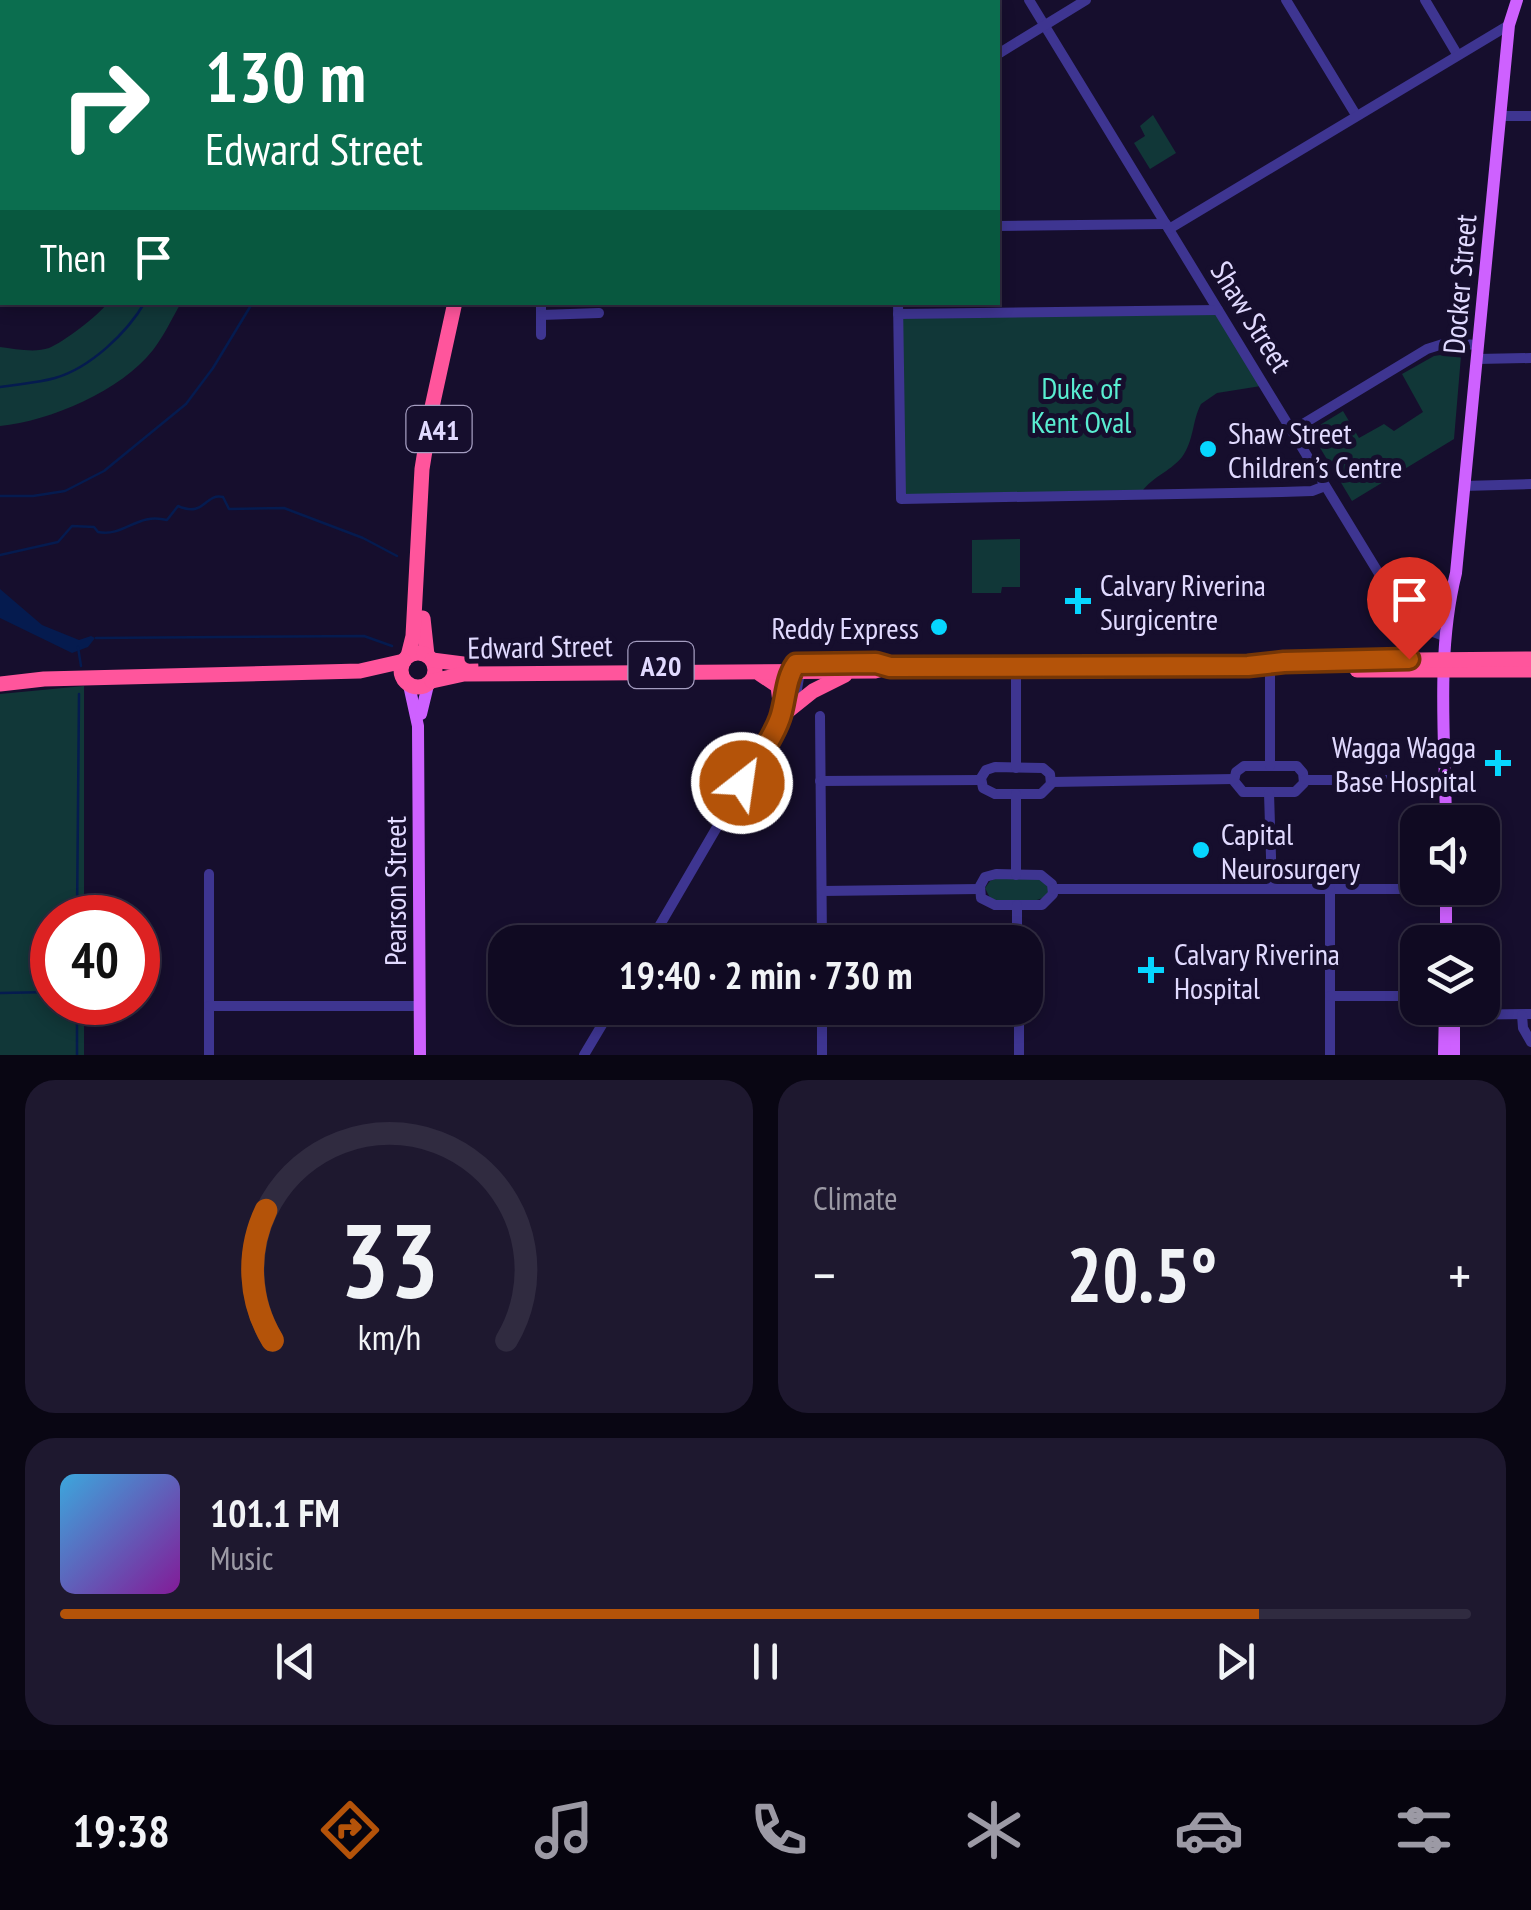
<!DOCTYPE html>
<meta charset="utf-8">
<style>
:root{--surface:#100a22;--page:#1e182f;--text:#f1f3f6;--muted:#9c9aa5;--line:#302b40;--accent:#b45309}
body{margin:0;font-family:"PT Sans Narrow",sans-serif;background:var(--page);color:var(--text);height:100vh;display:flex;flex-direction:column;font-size:38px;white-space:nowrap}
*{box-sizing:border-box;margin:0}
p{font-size:32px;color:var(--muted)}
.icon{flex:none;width:55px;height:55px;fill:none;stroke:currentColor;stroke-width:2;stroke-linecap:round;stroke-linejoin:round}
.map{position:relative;height:1055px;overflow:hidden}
.panel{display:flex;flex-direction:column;gap:25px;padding:25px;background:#090613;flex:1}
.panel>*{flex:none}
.hud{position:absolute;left:0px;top:0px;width:1000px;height:305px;box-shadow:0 5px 15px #0003,0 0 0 2px var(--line);background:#0b6e4f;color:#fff;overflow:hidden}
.fabs{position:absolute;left:1400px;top:805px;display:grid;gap:20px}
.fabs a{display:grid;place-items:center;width:100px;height:100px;border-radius:20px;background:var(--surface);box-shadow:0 5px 15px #0003,0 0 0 2px var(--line);font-size:50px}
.speed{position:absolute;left:30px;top:895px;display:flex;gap:20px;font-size:50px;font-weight:700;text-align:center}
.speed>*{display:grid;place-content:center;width:130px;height:130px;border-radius:50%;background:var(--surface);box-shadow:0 5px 15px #0003,0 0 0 2px var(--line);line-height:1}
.speed .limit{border:15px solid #d22;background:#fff;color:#111}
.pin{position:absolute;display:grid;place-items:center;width:85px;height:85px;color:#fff;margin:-102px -42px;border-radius:50% 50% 50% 0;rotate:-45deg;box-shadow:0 0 10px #0007}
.pin .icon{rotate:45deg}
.me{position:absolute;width:110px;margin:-55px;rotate:30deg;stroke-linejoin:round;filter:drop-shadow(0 0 8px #0008)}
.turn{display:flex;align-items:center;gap:35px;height:210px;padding:0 40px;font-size:45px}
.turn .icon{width:130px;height:130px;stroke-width:2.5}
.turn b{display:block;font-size:70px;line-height:85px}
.then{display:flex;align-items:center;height:95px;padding:0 40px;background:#0003;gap:20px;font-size:38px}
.big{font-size:75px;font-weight:700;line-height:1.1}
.panel .tile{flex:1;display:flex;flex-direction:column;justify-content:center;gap:15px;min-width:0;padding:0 35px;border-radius:30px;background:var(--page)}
.panel .dial{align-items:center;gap:0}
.dial svg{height:260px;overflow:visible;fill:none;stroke:var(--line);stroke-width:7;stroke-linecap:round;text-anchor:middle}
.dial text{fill:var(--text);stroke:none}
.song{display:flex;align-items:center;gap:30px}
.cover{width:120px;height:120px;border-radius:15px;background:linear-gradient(135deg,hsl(200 70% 55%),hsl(290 70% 35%))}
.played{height:10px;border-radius:5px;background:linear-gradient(90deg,var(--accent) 85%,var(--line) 85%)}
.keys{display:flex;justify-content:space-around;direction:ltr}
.heat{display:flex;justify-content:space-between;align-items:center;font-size:55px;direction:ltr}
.panel .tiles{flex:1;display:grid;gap:25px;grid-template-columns:1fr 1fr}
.tile:last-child{grid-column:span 2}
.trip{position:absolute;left:488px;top:925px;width:555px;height:100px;border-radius:30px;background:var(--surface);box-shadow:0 5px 15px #0003,0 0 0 2px var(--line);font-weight:700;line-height:100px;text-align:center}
.tabs{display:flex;height:160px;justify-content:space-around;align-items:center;background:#06040e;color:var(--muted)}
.tabs .icon{width:70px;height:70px}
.tabs .current{color:var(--accent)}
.tabs b{font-size:45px;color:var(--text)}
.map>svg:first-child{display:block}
</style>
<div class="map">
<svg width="1531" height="1055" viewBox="0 0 1531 1055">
<rect width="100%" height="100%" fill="#160e2d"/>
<g fill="#113738">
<polygon points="1153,115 1176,153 1150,169 1134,143 1145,136 1140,126"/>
<path d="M 107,303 L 181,303 C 172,318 164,336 153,350 C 121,391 50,421 0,426 L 0,347 C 15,349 35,353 49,348 C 62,343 101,314 107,303 Z"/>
<path d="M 1218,310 L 1261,386 L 1217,393 L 1201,404 C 1192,421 1194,441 1182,457 C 1170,472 1149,478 1140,495 L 901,499 L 898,314 Z"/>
<polygon points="1454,353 1461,356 1454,439 1352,501 1310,431 1343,411 1359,438 1384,424 1394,431 1423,412 1402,374 1434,356"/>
<polygon points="1020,539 1020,587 1002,587 1001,593 972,593 972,540"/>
<polygon points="84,686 84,917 52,918 52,1002 84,1003 84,1055 0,1055 0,694"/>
<path d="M 1000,877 L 1037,878 L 1049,884 L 1049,895 C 1033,904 1007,906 990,898 L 985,888 L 990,881 Z"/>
</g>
<polygon fill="#051b4f" points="0,589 42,625 79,640 91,636 95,638 88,647 72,653 0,618"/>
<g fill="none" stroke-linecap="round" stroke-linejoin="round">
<g stroke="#051b4f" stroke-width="2.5">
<polyline points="154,0 155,2"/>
<path d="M 0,387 C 18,384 38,383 55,378 C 90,368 127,333 145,302"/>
<polyline points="0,496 33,496 65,491 104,471 186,404 213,368 253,302"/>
<path d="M 0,555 L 58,542 L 72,526 L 94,527 L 98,532 C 125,537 137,512 167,520 L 178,506 C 205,518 204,493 223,497 L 229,509 L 284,508 L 363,538 L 397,556"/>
<polyline points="96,638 364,636 392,646"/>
<polyline points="78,647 81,666"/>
<polyline points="77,918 79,694"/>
<polyline points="0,993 52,992"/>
<polyline points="77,1055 77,1002"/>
</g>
<g stroke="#3e3591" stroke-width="10">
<polyline points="791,0 793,2"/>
<path d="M 1029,0 L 1392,595 C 1404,627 1417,625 1446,637"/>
<polyline points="1286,0 1356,115"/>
<polyline points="1425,0 1457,54"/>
<polyline points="493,2 494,0"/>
<polyline points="619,2 623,0"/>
<polyline points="998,54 1086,0"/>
<polyline points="1500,116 1531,116"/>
<polyline points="998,226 1166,224"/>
<polyline points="1169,229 1509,25"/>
<polyline points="541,302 541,335"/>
<polyline points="898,302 901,499 1282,492 1312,491 1325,486"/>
<polyline points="898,314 1218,310"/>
<polyline points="541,315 599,313"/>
<polyline points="1477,359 1531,358"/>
<polyline points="1293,430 1427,349 1446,343 1478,345"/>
<polyline points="1464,486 1531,484"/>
<polyline points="820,716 822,942"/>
<polygon points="1244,766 1297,766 1303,773 1304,783 1295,792 1243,792 1234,781 1236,772"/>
<polyline points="1270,766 1270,662"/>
<polygon points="995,767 1043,768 1050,774 1051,784 1041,794 995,794 983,788 981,778 986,770"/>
<polyline points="1016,768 1016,667"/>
<polyline points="1305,780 1446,780"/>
<polyline points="820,781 981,780"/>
<polyline points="1051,782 1234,779"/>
<polyline points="1269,793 1272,889"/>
<polyline points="209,874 209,1055"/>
<polygon points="996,874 1041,875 1052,884 1053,894 1042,905 995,905 981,898 980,886 985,877"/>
<polyline points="1016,875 1016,794"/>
<polyline points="1054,889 1454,889"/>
<polyline points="1330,889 1330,1055"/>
<polyline points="822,891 979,889"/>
<polyline points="1017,905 1017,942"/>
<path d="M 650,942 L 780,719 L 795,701 L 800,672 L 796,664 C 790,672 782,708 780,719"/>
<polyline points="1330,996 1418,996"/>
<polyline points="209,1006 419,1006"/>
<polyline points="822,1008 822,1055"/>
<polyline points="1019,1008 1019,1055"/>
<polyline points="1451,1015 1531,1014"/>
<polyline points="1522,1015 1523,1028 1531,1042"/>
<polyline points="584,1055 612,1008"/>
</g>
<g stroke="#ce61ff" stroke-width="12">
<polyline points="409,685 418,726 420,1055"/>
<polyline points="421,714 428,685"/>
<path d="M 1446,822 C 1445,741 1436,653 1456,573 L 1509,25 L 1517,0"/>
<polyline points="1446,942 1446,888"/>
<polyline points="1454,1008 1454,1055"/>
<polyline points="1444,1055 1445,1008"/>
</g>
<g stroke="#ff559c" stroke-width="15">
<polyline points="518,2 519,0"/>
<polyline points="423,618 427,655"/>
<circle cx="418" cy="670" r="17"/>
<polyline points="408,656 413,636 422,469 432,407 455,302"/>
<polyline points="432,660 471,665"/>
<polyline points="1357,670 1531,670"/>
<polyline points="760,674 778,686 781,710"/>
<polyline points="432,681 464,674 875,671 890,667 1248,666 1306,661 1531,659"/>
<polyline points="0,684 44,679 360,671 404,661"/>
<polyline points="788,711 813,691 845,675"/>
</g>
</g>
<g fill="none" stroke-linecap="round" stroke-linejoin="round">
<g stroke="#753606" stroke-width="25">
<path id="route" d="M 742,783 C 754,763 772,741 780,718 C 786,701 785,679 796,664 L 876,663 L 890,667 L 1248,666 L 1284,662 L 1409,659"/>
</g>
<use href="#route" stroke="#b45309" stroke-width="18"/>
</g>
<g fill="#06d6ff" stroke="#160e2d" stroke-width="4">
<circle cx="1208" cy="449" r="10"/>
<path d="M1073 586h10v10h10v10h-10v10h-10v-10h-10v-10h10z"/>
<circle cx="939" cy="627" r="10"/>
<path d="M1493 748h10v10h10v10h-10v10h-10v-10h-10v-10h10z"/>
<circle cx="1201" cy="850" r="10"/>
<path d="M1146 955h10v10h10v10h-10v10h-10v-10h-10v-10h10z"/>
</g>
<g text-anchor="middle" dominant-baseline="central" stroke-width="10" stroke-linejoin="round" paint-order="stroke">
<g fill="#160e2d" stroke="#a49dc0" stroke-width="2.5">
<rect x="406.5" y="406" width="65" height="46" rx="8"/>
<rect x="628.5" y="642" width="65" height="46" rx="8"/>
</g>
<g font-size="28" font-weight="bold" fill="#e1daff">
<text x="439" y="429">A41</text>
<text x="661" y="665">A20</text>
</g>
<g font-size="30" fill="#e1daff" stroke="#160e2d">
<text transform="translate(1459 284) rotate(-85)">Docker Street</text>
<text transform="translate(1252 316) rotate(58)">Shaw Street</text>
<text transform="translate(540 646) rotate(-1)">Edward Street</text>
<text transform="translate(394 891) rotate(-90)">Pearson Street</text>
</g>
<g font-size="30" fill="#59edd1" stroke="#160e2d">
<text x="1081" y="387">Duke of<tspan x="1081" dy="34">Kent Oval</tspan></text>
</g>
<g font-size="30" fill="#e1daff" stroke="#160e2d" text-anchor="start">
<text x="1228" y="432">Shaw Street<tspan x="1228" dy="34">Children’s Centre</tspan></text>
<text x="1100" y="584">Calvary Riverina<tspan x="1100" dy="34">Surgicentre</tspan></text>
<text x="919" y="627" text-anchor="end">Reddy Express</text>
<text x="1476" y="746" text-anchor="end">Wagga Wagga<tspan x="1476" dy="34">Base Hospital</tspan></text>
<text x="1221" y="833">Capital<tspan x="1221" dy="34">Neurosurgery</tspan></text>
<text x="1174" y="953">Calvary Riverina<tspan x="1174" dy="34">Hospital</tspan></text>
</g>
</g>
</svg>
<div class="fabs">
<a><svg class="icon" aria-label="sound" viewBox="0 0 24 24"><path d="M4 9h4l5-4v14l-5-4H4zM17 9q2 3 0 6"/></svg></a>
<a><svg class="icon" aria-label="layers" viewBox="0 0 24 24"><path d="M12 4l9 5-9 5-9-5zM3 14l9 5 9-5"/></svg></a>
</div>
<div class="speed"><div class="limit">40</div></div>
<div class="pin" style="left:1409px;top:659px;background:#d93025"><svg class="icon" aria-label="arrive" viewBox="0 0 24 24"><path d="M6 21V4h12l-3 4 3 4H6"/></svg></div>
<svg class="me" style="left:742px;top:783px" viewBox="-20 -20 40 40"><circle r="17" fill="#b45309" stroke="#fff" stroke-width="3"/><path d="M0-11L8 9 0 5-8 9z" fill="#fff"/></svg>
<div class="trip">19:40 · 2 min · 730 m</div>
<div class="hud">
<div class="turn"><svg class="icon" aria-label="right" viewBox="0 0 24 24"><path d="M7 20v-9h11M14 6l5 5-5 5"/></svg><div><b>130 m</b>Edward Street</div></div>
<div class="then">Then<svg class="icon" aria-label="arrive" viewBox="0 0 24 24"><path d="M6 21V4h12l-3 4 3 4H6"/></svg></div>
</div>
</div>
<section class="panel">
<div class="tiles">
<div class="tile dial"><svg viewBox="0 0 100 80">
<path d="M14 69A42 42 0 1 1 86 69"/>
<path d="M14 69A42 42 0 0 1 12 29" stroke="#b45309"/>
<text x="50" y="56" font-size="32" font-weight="700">33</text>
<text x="50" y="72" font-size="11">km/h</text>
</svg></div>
<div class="tile"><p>Climate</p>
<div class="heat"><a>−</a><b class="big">20.5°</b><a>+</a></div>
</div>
<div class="tile">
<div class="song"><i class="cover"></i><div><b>101.1 FM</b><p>Music</p></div></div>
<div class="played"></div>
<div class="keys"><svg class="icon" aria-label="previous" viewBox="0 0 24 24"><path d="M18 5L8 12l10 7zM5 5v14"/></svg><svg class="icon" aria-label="pause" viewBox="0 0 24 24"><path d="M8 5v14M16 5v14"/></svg><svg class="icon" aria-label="next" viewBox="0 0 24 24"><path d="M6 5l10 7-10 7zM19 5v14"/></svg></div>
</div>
</div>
</section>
<nav class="tabs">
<b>19:38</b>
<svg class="icon current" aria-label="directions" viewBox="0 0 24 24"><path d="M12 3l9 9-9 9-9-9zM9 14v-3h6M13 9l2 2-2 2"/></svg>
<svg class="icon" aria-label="music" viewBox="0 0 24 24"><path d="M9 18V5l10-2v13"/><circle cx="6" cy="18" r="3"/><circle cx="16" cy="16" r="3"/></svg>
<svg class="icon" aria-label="phone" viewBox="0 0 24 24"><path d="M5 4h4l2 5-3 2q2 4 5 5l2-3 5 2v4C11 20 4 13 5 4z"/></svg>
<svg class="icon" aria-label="climate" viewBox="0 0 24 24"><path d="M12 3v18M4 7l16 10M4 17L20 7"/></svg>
<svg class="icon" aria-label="car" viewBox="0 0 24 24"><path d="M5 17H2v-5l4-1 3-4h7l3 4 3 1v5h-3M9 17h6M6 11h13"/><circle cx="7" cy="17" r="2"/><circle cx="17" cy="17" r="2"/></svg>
<svg class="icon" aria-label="filters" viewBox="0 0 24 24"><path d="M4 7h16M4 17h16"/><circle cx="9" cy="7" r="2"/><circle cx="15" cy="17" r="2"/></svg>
</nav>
